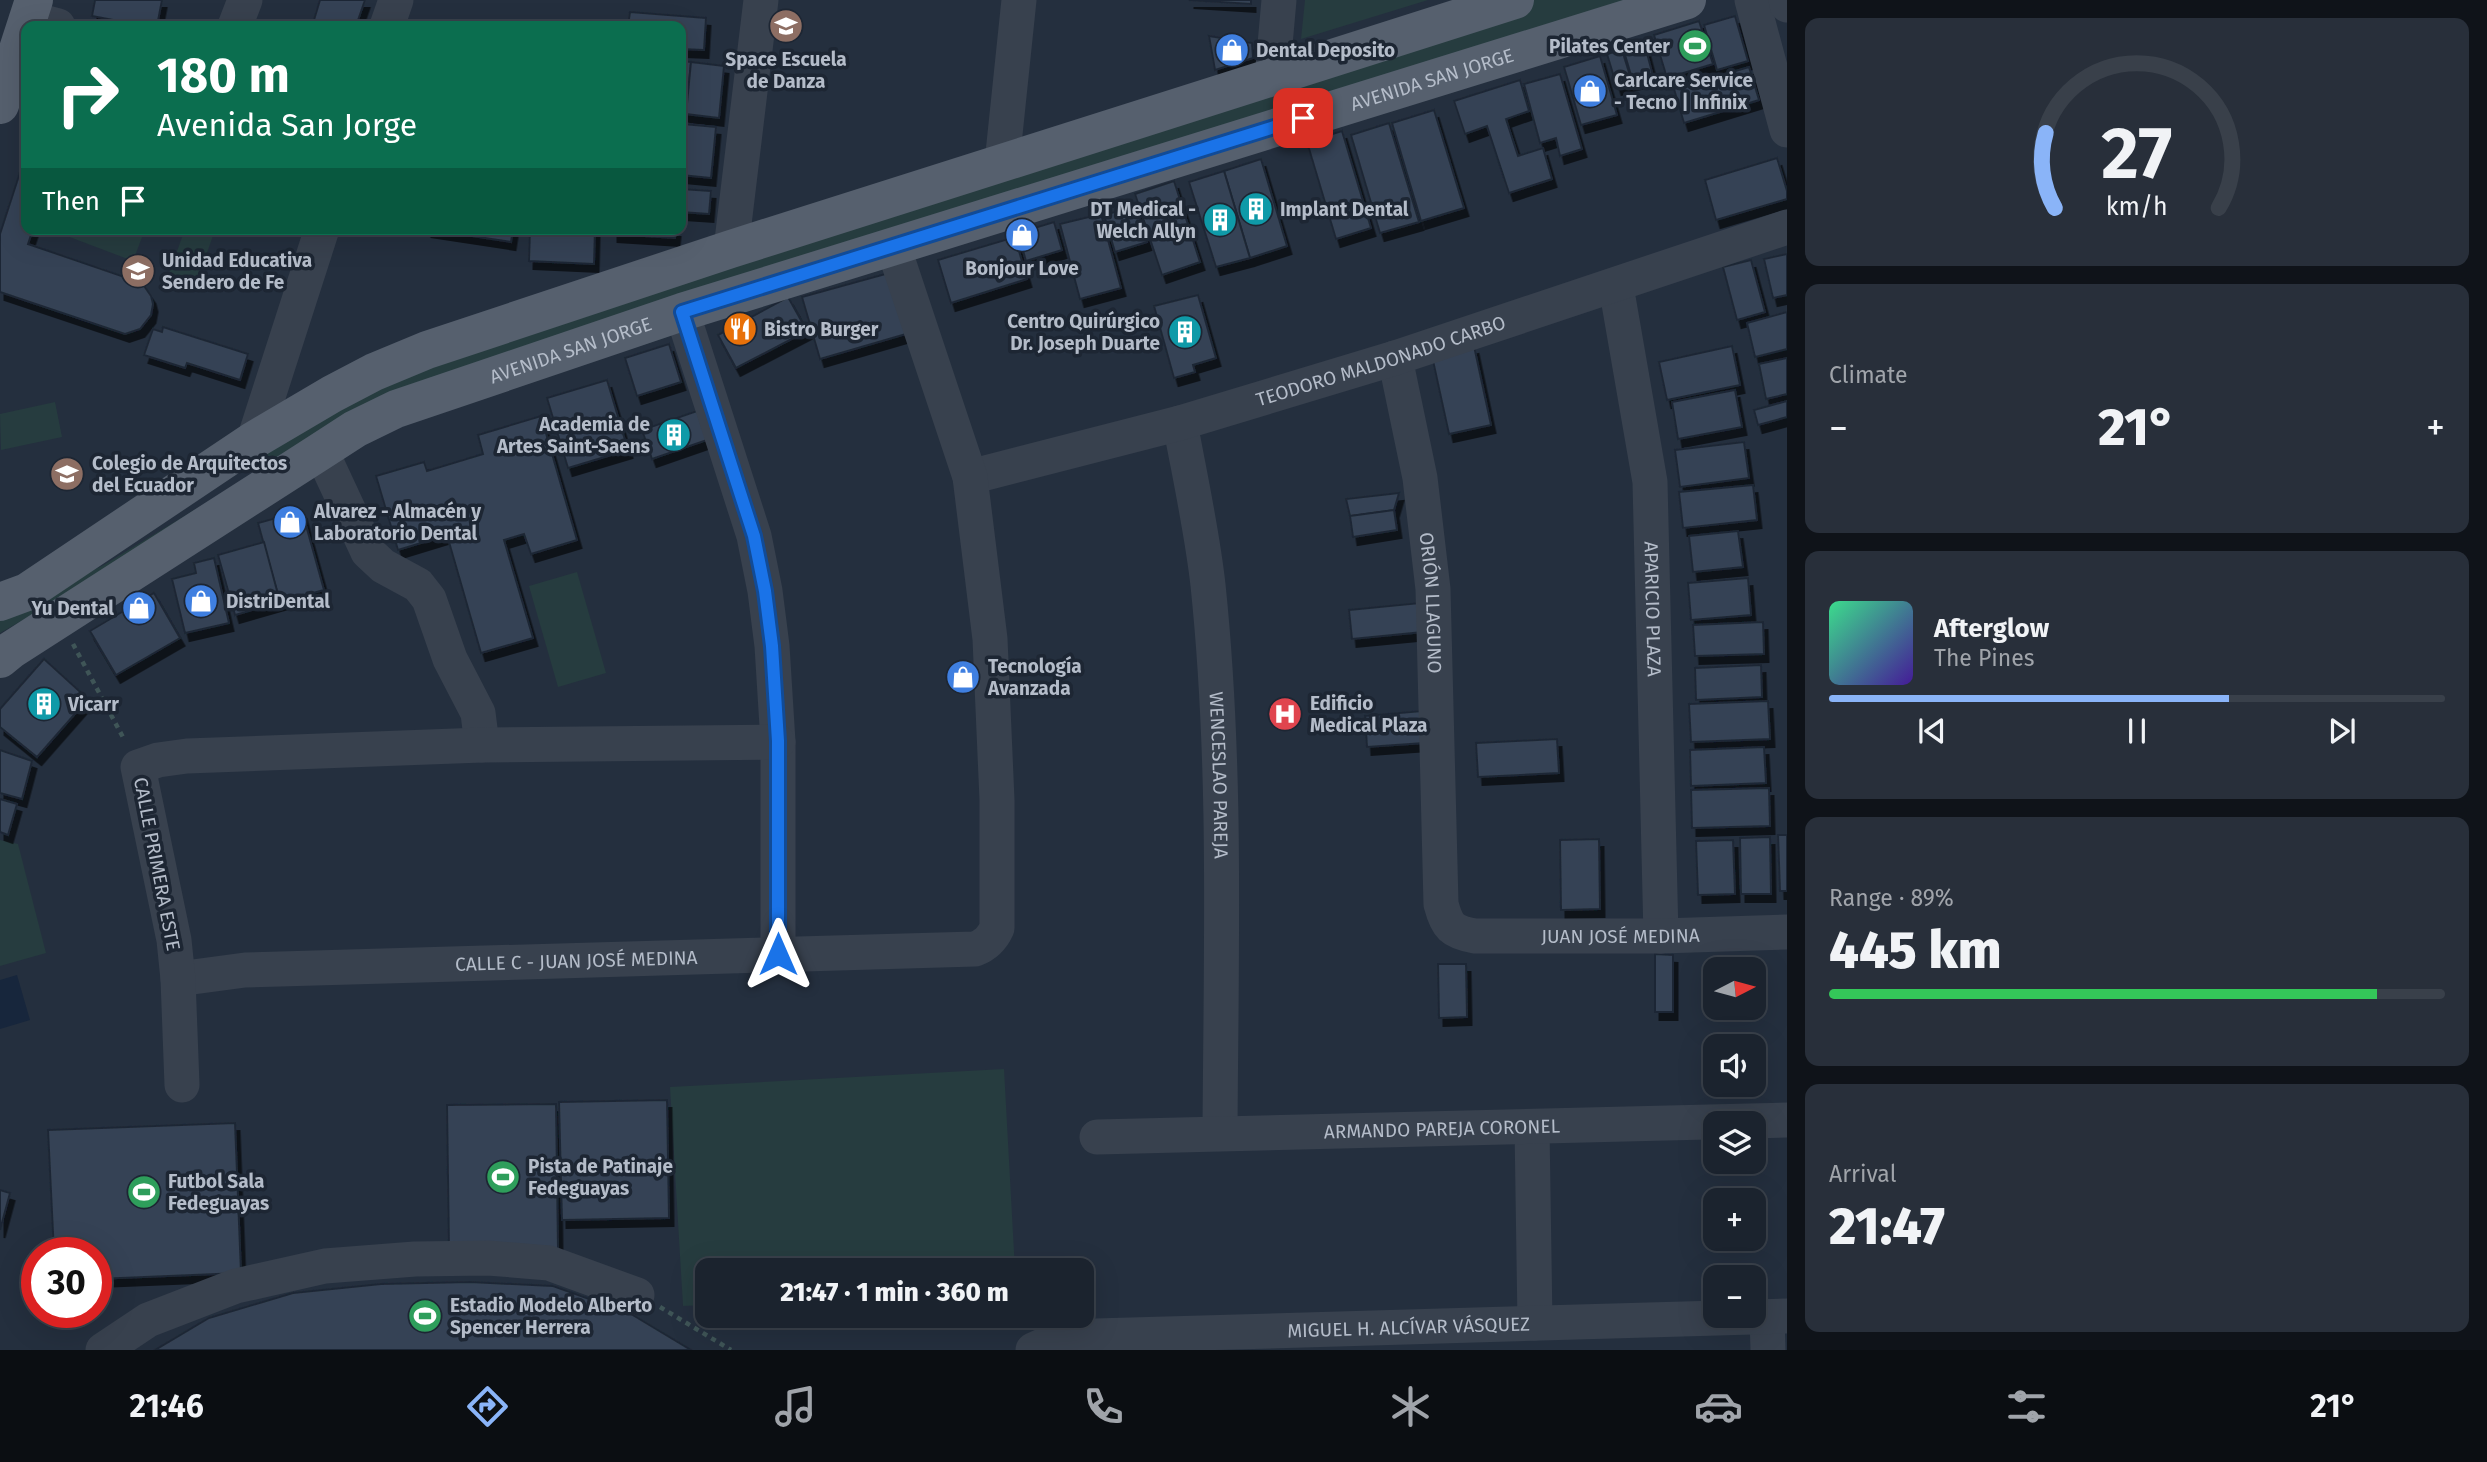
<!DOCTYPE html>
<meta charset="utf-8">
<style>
:root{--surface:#1b232e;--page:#282f3a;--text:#f1f3f6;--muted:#a0a4aa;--line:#39404a;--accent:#8ab4f8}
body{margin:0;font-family:"Fira Sans",sans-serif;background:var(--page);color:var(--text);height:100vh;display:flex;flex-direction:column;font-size:26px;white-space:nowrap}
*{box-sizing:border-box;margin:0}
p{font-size:23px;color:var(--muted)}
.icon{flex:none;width:38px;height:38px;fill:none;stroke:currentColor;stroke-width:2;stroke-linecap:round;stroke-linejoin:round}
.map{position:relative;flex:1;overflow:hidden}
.drawer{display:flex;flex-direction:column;gap:18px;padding:18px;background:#0f1319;width:700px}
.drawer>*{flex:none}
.banner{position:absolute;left:21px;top:21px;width:665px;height:214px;border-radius:14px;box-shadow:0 7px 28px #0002,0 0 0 2px var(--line);background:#0b6e4f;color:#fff;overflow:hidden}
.needle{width:46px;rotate:84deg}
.buttons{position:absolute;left:1703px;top:957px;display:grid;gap:14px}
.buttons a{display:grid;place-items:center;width:63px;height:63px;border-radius:14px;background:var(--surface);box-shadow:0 7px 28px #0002,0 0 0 2px var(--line);font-size:35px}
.speed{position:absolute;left:21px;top:1237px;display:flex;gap:14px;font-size:35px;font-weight:700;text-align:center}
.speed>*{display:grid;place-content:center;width:91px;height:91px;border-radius:50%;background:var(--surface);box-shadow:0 7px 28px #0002,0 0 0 2px var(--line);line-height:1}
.speed .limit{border:10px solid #d22;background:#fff;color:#111}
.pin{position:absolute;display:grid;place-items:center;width:60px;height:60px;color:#fff;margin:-30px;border-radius:14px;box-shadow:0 4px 10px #0006}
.me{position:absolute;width:77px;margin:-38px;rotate:0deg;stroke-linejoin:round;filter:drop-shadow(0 0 5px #0008)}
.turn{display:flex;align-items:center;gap:24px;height:147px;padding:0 21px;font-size:32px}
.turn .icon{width:91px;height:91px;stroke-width:2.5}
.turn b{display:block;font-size:49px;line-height:60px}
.then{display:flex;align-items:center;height:66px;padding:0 21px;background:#0003;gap:14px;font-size:26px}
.big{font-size:52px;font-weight:800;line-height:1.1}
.drawer .widget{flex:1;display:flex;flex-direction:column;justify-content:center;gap:10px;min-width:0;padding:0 24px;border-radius:14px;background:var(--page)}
.drawer .dial{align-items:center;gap:0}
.dial svg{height:182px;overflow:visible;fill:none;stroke:var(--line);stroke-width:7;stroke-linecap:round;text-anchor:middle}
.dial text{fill:var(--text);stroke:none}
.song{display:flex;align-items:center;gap:21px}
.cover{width:84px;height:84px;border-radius:10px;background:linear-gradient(135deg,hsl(150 70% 55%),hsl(260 70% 35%))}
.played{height:7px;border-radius:4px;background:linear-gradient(90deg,var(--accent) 65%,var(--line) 65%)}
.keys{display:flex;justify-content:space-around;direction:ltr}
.heat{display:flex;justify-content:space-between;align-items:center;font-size:38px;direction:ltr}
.charge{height:10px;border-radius:5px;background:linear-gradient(90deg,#34c759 89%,var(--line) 0)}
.trip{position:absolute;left:695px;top:1258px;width:399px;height:70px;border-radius:14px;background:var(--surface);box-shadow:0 7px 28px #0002,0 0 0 2px var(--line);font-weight:800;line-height:70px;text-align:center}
.menu{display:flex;height:112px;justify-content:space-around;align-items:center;background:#0b0e12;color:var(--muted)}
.menu .icon{width:49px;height:49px}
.menu .selected{color:var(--accent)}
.menu b{font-size:32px;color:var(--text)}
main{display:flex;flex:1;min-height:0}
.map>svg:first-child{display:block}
</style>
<main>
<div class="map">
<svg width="1787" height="1350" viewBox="0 0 1787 1350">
<defs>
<filter id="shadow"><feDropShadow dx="4.5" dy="8" stdDeviation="0" flood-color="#0009"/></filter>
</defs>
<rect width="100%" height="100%" fill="#242f3e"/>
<g fill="#263c3f">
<polygon points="1305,0 1428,0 1301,39"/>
<polygon points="1515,0 1690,0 321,451 0,633 0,611 102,566 265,467 254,440 332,394"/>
<polygon points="61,229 137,229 144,232 133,261 59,233"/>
<polygon points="185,229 202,229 214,233 193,292 166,282"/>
<polygon points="55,402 62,437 1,450 0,414"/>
<polygon points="577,572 606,673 558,687 529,586"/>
<polygon points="0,840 18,844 46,953 0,966"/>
<polygon points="1004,1069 1015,1270 707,1270 707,1305 683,1306 670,1087"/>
</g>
<polygon fill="#17263c" points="17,975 30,1020 0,1029 0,980"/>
<g fill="#364354" stroke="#1f2835" stroke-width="2" filter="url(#shadow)">
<polygon points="95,0 162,0 157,26 145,26 92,16"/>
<polygon points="320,0 365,0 356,26 334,26 314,20"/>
<polygon points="1189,0 1251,0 1251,4"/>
<polygon points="630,12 706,18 704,50 681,49 681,26 628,26"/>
<polygon points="1735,16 1748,61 1717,70 1704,25"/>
<polygon points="1699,21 1713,64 1667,78 1654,35"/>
<polygon points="1209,36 1252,43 1253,58 1215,70"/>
<polygon points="1644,42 1653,76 1633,82 1623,48"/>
<polygon points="1622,50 1632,82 1617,87 1607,54"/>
<polygon points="1600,56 1617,115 1581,125 1564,67"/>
<polygon points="681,61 691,62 686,114 681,113"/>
<polygon points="691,62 724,66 719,118 686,114"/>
<polygon points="1749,67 1759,100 1684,123 1674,89"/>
<polygon points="1560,74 1582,149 1560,156 1556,138 1540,143 1524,84"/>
<polygon points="1520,80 1529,111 1506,119 1518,156 1543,148 1552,179 1509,193 1487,126 1465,134 1454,101"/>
<polygon points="1434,110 1464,208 1421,221 1392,123"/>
<polygon points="1389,123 1419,222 1380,233 1351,135"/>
<polygon points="683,124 716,127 711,178 681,175"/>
<polygon points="1342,131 1371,228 1336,239 1307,142"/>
<polygon points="26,154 26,229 33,229 28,244 142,283 151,296 153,304 151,315 140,329 125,334 0,292 0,234"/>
<polygon points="1777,158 1787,191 1787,199 1716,220 1705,180"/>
<polygon points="1261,159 1287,246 1250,258 1224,171"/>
<polygon points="1224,171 1250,258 1216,267 1189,182"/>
<polygon points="1174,181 1200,262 1162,275 1135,194"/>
<polygon points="681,189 711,191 709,214 681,212"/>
<polygon points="1136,206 1147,242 1115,252 1104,215"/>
<polygon points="1101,214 1121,288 1080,299 1060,224"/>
<polygon points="1054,222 1062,250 1026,261 1018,233"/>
<polygon points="426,229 513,229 511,242"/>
<polygon points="530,229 595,229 594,264 529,261"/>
<polygon points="613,229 676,229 675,238 613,234"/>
<polygon points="1015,237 1027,279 951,303 938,260"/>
<polygon points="1787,254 1787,295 1773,298 1764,259"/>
<polygon points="1751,260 1765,312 1737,320 1723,267"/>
<polygon points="889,273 906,334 820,359 802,297"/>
<polygon points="1198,295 1216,358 1193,365 1195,372 1174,378 1154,306"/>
<polygon points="788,297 807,331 736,368 718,335"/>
<polygon points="1787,312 1787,349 1755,357 1747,323"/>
<polygon points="163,327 248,354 240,380 187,363 185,368 144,355 153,329 162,332"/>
<polygon points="669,344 681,382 637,396 625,358"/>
<polygon points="1474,346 1491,425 1449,434 1432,356"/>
<polygon points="1732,346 1740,385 1667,400 1659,362"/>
<polygon points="1787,358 1787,394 1766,399 1759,364"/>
<polygon points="607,380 628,450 568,468 547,398"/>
<polygon points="1735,390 1742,427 1678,439 1672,402"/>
<polygon points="1787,401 1787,417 1758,425 1754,410"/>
<polygon points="697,411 707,440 652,459 642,430"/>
<polygon points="541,416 577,540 531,554 524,534 504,540 533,638 481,653 447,535 398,550 376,476 424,462 427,471 483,454 478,435"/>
<polygon points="1744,442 1749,478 1680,487 1675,450"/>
<polygon points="1753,485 1757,520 1683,528 1679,492"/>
<polygon points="1399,493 1394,510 1350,516 1346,499"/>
<polygon points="1394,510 1397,530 1353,537 1350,516"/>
<polygon points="302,511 324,590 280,602 258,523"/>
<polygon points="1738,531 1743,567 1693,572 1689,536"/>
<polygon points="264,542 280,602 235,615 218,555"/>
<polygon points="214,558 229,623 185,633 172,579 196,573 194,563"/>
<polygon points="1748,578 1751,615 1691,620 1688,583"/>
<polygon points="154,593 180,638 116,675 90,631"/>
<polygon points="1420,603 1423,632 1352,639 1349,610"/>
<polygon points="1763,622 1764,654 1695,656 1693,625"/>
<polygon points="44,659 88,699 37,757 0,727 0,709"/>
<polygon points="1761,665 1762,697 1696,700 1695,668"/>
<polygon points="1768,701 1770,739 1691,742 1689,704"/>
<polygon points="1422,711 1424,743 1367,747 1365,716"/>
<polygon points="1557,739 1559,773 1478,777 1476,743"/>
<polygon points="1764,747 1766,783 1691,786 1690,750"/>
<polygon points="0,750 32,761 22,799 0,793"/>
<polygon points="1769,788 1770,826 1692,828 1691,790"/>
<polygon points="0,799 17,804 8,835 0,832"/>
<polygon points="1778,835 1787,835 1787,891 1780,891"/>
<polygon points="1770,837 1771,894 1741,894 1740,838"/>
<polygon points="1599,839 1600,909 1561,910 1560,840"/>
<polygon points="1733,840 1735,894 1698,895 1696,841"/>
<polygon points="1655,954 1673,955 1673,1012 1655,1012"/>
<polygon points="1438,964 1466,964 1467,1017 1439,1018"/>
<polygon points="667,1100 669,1218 562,1220 559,1102"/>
<polygon points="556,1104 558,1249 449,1250 447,1105"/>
<polygon points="235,1123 241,1273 96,1279 96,1253 54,1253 48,1130"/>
<polygon points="0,1190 10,1193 0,1230"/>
<polygon points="470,1282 553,1286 631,1314 691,1350 155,1350 209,1318 293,1293 381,1284"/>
</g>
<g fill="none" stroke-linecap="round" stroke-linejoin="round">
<g stroke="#3f5557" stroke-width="4.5" stroke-dasharray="5 5" stroke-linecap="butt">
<polyline points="73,644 125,741"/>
<polyline points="660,1307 731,1350"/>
</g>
<g stroke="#38414e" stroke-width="35">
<polyline points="1752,0 1787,130"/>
<polyline points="1786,0 1787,5"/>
<polyline points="28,18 58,26"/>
<polyline points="235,26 245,0"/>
<polyline points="387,26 396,0"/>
<polyline points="1272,78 1279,0"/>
<polyline points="1002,163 1019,0"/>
<polyline points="731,249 761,0"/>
<path id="s1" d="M 1616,286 L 1650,482 L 1661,936"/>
<polyline points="682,312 754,536 765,591 772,646 778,742 778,954"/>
<path id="s2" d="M 1395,358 L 1420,478 L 1433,589 L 1441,904 C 1447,927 1452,932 1475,936 L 1661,936 L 1787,932"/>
<path id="s3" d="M 1180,423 C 1190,477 1202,531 1208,585 C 1227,767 1221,950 1220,1133"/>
<polyline points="254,440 322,229"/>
<polyline points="321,451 368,552 383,566 418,585 429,599 450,659 478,713 482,745"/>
<path id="s4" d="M 970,477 L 1180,423 L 1395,358 L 1787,227"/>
<path id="s5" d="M 178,979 L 245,970 L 975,949 C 986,945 992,939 997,928 L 997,800 L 990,639 L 970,477 L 893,246"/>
<polyline points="182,1085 178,979 174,940 138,767 158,760 187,756 482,745 778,742"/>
<polyline points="1532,1127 1535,1323"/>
<path id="s6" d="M 1097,1137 L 1787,1120"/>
<polyline points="1767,1317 1768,1350"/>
<polyline points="103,1350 148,1320 236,1286 325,1266 415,1259 488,1258 549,1263 637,1295"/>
<path id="s7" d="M 1033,1350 L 1053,1341 L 1095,1336 L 1787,1316"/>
</g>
<g stroke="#56606e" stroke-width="38">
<polyline points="0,105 34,0"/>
<polyline points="0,602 27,592 254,440 332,394 374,372 427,350 731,249 1515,0"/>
<path id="s8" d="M 0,659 L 11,650 L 321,451 L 355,429 L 396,409 L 682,312 L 1687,0"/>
</g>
</g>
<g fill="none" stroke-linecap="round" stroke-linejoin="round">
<g stroke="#114b97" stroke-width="18">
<polyline id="route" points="778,954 778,741 772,646 765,591 754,536 682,312 1303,118"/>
</g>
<use href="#route" stroke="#1a73e8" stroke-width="12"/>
</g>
<defs>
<g id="school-disc" transform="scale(1.75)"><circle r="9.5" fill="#8d6e63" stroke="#1d2633"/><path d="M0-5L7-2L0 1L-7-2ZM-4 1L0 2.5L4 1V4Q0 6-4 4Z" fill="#fff"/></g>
<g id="stadium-disc" transform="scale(1.75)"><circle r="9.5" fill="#2e9e5b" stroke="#1d2633"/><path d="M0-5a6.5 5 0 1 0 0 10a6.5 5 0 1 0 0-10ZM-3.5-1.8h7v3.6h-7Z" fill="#fff"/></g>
<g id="shop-disc" transform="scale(1.75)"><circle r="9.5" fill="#3f7fe0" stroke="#1d2633"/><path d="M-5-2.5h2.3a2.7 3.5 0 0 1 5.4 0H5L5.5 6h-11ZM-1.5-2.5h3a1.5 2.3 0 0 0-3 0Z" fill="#fff"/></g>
<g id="building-disc" transform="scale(1.75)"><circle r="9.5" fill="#0f9aa8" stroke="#1d2633"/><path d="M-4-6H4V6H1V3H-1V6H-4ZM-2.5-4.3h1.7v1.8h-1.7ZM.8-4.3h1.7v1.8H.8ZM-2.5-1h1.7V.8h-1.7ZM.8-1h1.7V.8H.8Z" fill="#fff"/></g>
<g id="restaurant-disc" transform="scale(1.75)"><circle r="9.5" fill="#e8710a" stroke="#1d2633"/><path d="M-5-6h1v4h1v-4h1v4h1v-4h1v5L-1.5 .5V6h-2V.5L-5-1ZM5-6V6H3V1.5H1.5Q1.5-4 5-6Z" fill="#fff"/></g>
<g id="hospital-disc" transform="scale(1.75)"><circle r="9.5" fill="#e0444e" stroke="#1d2633"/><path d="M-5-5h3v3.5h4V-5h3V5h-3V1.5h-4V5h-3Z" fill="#fff"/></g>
</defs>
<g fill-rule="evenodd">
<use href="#school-disc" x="786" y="26"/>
<use href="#stadium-disc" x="1695" y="46"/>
<use href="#shop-disc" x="1232" y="50"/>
<use href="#shop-disc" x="1590" y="91"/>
<use href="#building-disc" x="1256" y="209"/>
<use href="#building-disc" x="1220" y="220"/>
<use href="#shop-disc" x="1022" y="235"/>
<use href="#school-disc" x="138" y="271"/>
<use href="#restaurant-disc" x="740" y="329"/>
<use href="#building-disc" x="1185" y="332"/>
<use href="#building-disc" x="674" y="435"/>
<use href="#school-disc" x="67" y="474"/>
<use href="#shop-disc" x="290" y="522"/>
<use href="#shop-disc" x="201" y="601"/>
<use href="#shop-disc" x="139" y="608"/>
<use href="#shop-disc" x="963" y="677"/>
<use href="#building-disc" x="44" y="704"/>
<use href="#hospital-disc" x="1285" y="714"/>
<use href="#stadium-disc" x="503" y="1177"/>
<use href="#stadium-disc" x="144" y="1192"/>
<use href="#stadium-disc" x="425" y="1316"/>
</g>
<g text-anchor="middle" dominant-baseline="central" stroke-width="7" stroke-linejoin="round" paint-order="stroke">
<g font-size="19" font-weight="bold" fill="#b4bcc9" stroke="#1d2633" text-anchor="start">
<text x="1670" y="46" text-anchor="end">Pilates Center</text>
<text x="1256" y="50">Dental Deposito</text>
<text x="786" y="59" text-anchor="middle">Space Escuela<tspan x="786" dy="22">de Danza</tspan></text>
<text x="1614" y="80">Carlcare Service<tspan x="1614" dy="22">- Tecno | Infinix</tspan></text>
<text x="1196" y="209" text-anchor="end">DT Medical -<tspan x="1196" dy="22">Welch Allyn</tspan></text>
<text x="1280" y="209">Implant Dental</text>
<text x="162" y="260">Unidad Educativa<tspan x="162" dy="22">Sendero de Fe</tspan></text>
<text x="1022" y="268" text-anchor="middle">Bonjour Love</text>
<text x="1160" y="321" text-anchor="end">Centro Quirúrgico<tspan x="1160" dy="22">Dr. Joseph Duarte</tspan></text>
<text x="764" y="329">Bistro Burger</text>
<text x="650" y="424" text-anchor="end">Academia de<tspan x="650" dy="22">Artes Saint-Saens</tspan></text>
<text x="92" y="463">Colegio de Arquitectos<tspan x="92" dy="22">del Ecuador</tspan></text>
<text x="314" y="511">Alvarez - Almacén y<tspan x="314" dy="22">Laboratorio Dental</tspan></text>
<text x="226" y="601">DistriDental</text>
<text x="114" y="608" text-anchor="end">Yu Dental</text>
<text x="988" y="666">Tecnología<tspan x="988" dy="22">Avanzada</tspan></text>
<text x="1310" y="703">Edificio<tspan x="1310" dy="22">Medical Plaza</tspan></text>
<text x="68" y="704">Vicarr</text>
<text x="528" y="1166">Pista de Patinaje<tspan x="528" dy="22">Fedeguayas</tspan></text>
<text x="168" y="1181">Futbol Sala<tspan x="168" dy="22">Fedeguayas</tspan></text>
<text x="450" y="1305">Estadio Modelo Alberto<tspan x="450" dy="22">Spencer Herrera</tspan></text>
</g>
<g font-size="19" fill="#b4bcc9" stroke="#1d2633">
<text stroke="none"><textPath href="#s8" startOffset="1556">AVENIDA SAN JORGE</textPath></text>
<text stroke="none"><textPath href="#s8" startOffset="653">AVENIDA SAN JORGE</textPath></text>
<text stroke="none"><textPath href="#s4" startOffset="427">TEODORO MALDONADO CARBO</textPath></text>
<text stroke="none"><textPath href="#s2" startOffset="248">ORIÓN LLAGUNO</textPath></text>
<text stroke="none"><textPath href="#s1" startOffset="326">APARICIO PLAZA</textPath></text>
<text stroke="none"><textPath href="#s3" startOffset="355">WENCESLAO PAREJA</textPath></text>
<text transform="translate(157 864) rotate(79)">CALLE PRIMERA ESTE</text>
<text stroke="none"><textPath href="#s2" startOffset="746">JUAN JOSÉ MEDINA</textPath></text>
<text stroke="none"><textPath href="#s5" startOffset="399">CALLE C - JUAN JOSÉ MEDINA</textPath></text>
<text stroke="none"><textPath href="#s6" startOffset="345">ARMANDO PAREJA CORONEL</textPath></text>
<text stroke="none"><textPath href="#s7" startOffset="378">MIGUEL H. ALCÍVAR VÁSQUEZ</textPath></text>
</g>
</g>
</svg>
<div class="buttons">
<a><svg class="needle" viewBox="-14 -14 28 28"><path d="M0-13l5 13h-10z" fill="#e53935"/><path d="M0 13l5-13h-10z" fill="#a0a4aa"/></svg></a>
<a><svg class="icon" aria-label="sound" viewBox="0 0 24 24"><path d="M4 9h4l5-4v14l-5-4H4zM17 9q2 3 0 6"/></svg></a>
<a><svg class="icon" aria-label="layers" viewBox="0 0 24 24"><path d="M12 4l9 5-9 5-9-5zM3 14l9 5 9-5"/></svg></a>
<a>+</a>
<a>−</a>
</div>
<div class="speed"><div class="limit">30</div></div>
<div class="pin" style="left:1303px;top:118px;background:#d93025"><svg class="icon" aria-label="arrive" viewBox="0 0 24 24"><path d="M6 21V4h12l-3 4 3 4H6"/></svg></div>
<svg class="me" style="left:778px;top:954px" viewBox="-20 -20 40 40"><path d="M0-17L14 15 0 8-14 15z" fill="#1a73e8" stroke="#fff" stroke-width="4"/></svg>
<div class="trip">21:47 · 1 min · 360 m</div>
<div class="banner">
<div class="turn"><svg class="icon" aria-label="right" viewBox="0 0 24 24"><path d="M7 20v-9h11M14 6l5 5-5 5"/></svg><div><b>180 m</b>Avenida San Jorge</div></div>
<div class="then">Then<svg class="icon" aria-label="arrive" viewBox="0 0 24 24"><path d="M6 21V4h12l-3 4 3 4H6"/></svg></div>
</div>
</div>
<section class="drawer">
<div class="widget dial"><svg viewBox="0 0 100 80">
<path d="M14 69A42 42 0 1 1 86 69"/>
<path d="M14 69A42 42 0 0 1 10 36" stroke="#8ab4f8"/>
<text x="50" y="56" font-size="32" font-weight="700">27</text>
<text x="50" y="72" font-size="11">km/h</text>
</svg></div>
<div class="widget"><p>Climate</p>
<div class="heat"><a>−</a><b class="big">21°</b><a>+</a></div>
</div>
<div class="widget">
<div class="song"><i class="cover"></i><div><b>Afterglow</b><p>The Pines</p></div></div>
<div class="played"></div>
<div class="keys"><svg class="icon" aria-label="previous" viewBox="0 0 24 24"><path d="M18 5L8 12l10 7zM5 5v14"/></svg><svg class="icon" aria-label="pause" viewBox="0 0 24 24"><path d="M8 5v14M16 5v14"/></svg><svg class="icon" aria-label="next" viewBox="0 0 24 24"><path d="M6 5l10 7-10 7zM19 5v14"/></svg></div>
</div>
<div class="widget"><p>Range · 89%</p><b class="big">445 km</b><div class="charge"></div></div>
<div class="widget"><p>Arrival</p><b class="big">21:47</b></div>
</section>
</main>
<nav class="menu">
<b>21:46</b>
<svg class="icon selected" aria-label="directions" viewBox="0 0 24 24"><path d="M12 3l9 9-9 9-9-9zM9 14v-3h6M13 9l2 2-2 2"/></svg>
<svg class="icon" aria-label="music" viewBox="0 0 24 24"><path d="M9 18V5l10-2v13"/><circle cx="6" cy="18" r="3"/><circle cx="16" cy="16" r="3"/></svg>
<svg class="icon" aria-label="phone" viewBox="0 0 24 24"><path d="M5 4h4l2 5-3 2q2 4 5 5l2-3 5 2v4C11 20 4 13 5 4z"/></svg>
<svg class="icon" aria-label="climate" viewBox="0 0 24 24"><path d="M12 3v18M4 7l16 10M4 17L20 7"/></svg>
<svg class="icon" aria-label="car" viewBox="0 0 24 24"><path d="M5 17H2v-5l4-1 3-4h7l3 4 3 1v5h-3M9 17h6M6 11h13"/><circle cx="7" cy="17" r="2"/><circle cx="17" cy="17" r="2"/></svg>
<svg class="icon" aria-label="filters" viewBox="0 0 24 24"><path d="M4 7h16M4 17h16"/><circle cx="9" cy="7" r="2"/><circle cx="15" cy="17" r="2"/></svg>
<b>21°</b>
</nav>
